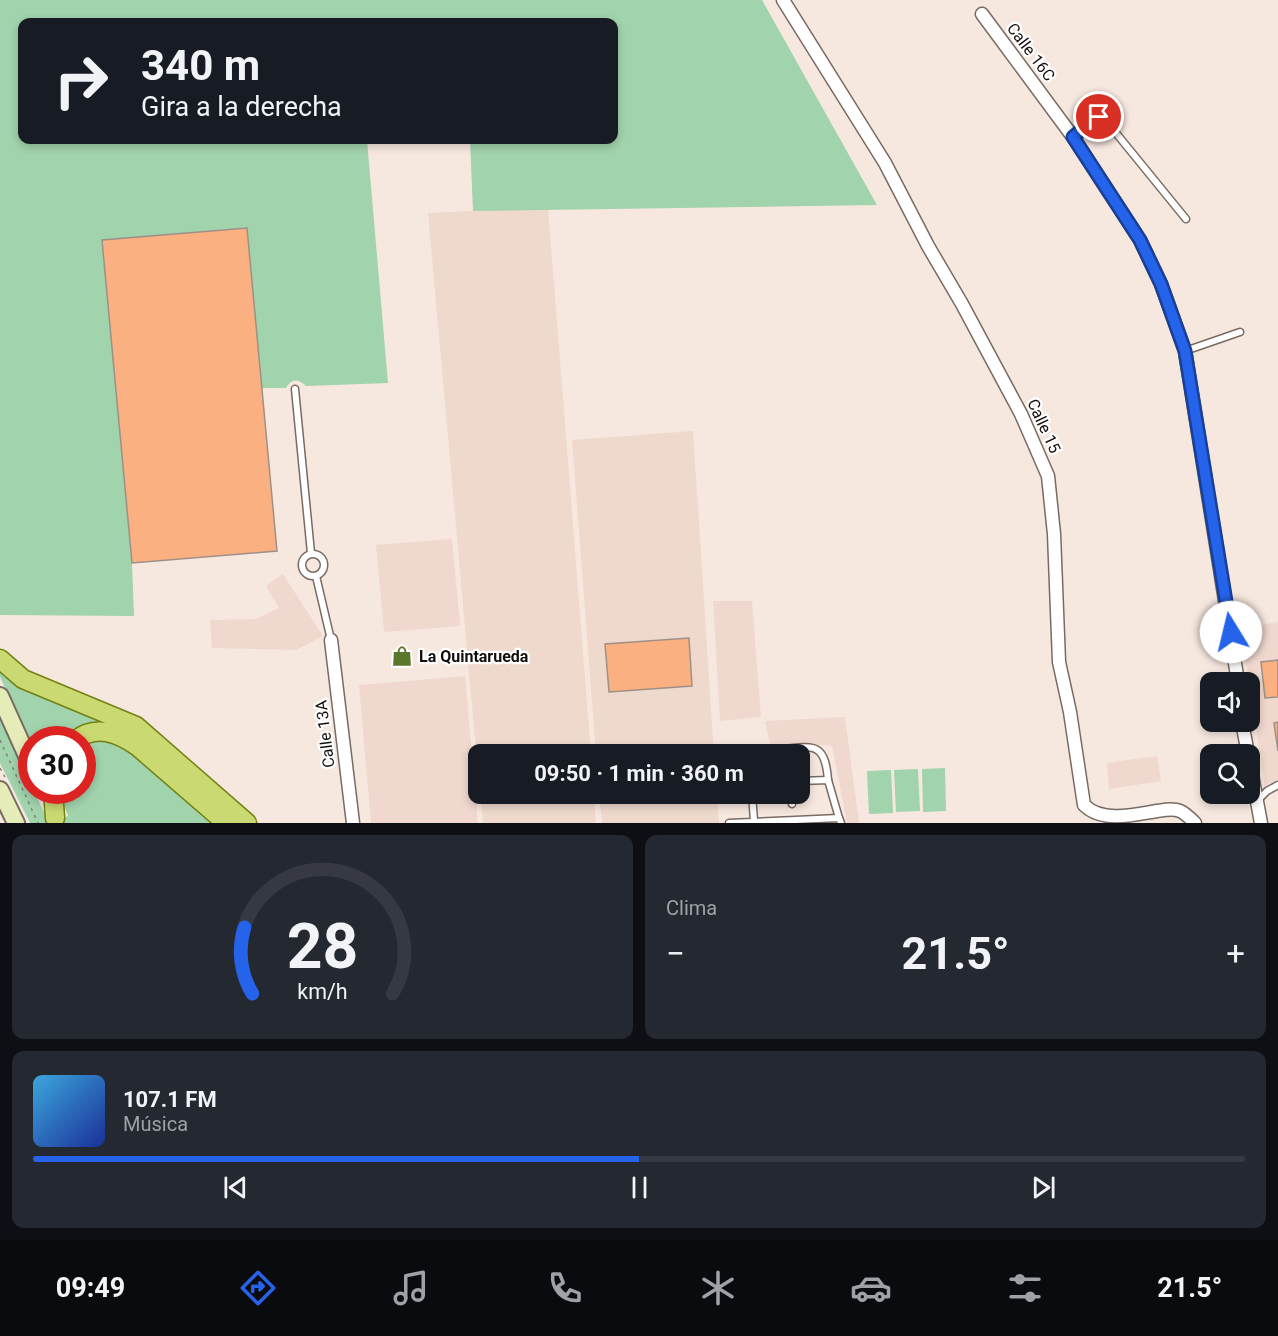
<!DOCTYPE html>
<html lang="es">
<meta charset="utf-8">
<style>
:root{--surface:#171b24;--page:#242831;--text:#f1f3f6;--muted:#9ea1a6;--line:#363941;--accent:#2563eb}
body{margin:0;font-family:Roboto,sans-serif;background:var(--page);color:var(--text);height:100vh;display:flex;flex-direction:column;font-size:22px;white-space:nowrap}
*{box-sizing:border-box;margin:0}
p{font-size:20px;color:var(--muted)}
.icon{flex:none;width:33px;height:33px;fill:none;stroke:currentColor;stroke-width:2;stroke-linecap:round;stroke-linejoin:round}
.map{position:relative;height:823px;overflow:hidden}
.sheet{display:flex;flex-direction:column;gap:12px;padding:12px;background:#0d0f14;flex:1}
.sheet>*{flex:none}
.hud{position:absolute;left:18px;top:18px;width:600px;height:126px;border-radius:12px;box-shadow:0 3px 9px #0003;background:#171b24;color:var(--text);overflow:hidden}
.fabs{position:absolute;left:1200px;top:672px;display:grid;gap:12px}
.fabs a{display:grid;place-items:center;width:60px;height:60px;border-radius:12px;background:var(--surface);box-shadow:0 3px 9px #0003;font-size:30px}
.speed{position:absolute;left:18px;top:726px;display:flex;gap:12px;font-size:30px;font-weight:700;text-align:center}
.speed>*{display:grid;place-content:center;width:78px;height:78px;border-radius:50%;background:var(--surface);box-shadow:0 3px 9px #0003;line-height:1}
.speed .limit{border:9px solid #d22;background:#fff;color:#111}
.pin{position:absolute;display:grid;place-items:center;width:51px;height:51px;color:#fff;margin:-26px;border:3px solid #fff;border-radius:50%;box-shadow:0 2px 6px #0007}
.me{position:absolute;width:66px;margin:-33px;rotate:351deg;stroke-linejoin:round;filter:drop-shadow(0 0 4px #0008)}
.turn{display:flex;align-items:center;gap:21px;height:126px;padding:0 24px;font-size:27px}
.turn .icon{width:78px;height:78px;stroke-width:2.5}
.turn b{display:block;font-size:42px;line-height:51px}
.big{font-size:45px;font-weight:700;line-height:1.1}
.sheet .tile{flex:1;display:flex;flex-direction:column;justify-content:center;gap:9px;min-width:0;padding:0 21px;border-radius:12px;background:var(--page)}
.sheet .dial{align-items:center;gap:0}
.dial svg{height:156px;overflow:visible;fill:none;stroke:var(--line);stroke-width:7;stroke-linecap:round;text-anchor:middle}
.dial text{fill:var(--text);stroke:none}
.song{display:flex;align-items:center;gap:18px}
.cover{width:72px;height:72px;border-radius:9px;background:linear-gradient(135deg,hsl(200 70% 55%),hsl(230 70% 35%))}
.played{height:6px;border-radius:3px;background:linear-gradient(90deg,var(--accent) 50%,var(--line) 50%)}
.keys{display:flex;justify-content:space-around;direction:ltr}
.heat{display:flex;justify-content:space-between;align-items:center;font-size:33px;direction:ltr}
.sheet .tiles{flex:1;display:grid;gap:12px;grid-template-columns:1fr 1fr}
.tile:last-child{grid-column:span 2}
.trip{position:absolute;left:468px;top:744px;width:342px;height:60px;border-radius:12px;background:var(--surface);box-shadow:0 3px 9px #0003;font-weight:700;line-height:60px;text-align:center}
.tab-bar{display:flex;height:96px;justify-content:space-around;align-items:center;background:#090b0e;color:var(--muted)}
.tab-bar .icon{width:42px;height:42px}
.tab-bar .on{color:var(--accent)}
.tab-bar b{font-size:27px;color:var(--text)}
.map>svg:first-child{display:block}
</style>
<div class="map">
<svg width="1278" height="823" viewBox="0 0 1278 823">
<rect width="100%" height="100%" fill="#f7e8df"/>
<g fill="#f0d8ce">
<polygon points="452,539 460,626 384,632 376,545"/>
<polygon points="283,574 323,636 296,650 212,648 210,620 256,619 279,608 266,586"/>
<polygon points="713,601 752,601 761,717 720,721"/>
<polygon points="1278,622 1278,779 1265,788 1245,654 1245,628"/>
<polygon points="465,676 478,823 371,823 359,685"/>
<polygon points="845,717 859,823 847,823 832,746 802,743 771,748 765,721"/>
<polygon points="1157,756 1161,781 1109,789 1107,763"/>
</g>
<g fill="#efd9cc">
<polygon points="548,207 591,754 478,754 478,773 428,213"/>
<polygon points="693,431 714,754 596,754 572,440"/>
<polygon points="480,794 594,794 596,823 483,823"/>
<polygon points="599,794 717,794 719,823 602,823"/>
</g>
<g fill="#a1d3ac">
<path d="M 0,0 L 762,0 L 877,205 L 473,211 L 470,140 L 614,140 L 614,22 L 22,22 L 22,140 L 367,140 L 388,383 L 306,386 C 298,379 292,378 286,388 L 262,388 L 247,228 L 102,240 L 132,563 L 134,616 L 0,615 Z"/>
<polygon points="0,665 90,711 146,745 84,726 62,739 32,740 31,746 0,677"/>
<polygon points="0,717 31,785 32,790 34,791 49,823 30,823 0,763"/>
<polygon points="105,738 122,744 218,823 52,823 68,816 64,805 62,791 82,790 83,744"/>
<polygon points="945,768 946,811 923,812 922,769"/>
<polygon points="918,769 920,811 896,812 894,770"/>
<polygon points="891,770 893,813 869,814 867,771"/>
</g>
<g fill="#fab081" stroke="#9d9088" stroke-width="1.5">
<polygon points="247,228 277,551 132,563 102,240"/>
<polygon points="689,638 692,686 609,692 605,644"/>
<polygon points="1278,660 1278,697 1265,698 1261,662"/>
<polygon points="1278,722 1278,751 1274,723"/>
</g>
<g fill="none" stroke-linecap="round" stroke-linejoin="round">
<g stroke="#786b63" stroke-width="9">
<g id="lane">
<polyline points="1073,137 1092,121 1099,117 1107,122 1186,219"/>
<polyline points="1185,351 1240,332"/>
<polyline points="295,389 311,553"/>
<circle cx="313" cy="565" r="11"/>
<polyline points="316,576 331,640"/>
<path d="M 754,754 C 763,751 774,750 783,749 C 815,746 825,743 828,780"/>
<polyline points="800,781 828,780 839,818"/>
<polyline points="752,794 754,821"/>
<polyline points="790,794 792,804"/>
<polyline points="1257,801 1267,791 1278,785"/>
<polyline points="729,823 839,818 841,823"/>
</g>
</g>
<g stroke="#786b63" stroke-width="15">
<g id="street">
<path d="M 783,0 L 885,163 L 928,246 L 962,304 L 1021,414 L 1048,476 L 1054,534 L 1059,662 L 1070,712 L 1084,805 C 1102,823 1134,815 1157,811 C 1164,810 1173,808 1180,811 C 1185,813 1191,819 1195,823"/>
<polyline points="982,14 1073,137 1140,240 1161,284 1185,351 1238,682"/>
<polyline points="331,640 353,823"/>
<polyline points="1242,722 1248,754"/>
<polyline points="1250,764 1261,823"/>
</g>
</g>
<g stroke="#786b63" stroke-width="20">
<g id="secondary">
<polyline points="0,696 32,767"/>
<polyline points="0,790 16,823"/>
</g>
</g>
<g stroke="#738110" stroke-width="21">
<g id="primary">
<polyline points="0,659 23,679 136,726 247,823"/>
<path d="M 76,740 C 96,724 118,733 137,746 L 226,823"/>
<polyline points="53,790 55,818"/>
</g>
</g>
<g stroke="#887e78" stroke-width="1.5" stroke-dasharray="3 4.5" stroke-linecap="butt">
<polyline points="0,740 38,823"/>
<polyline points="0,768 5,777"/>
</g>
<use href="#lane" stroke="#fff" stroke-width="6"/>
<use href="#street" stroke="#fff" stroke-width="12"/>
<use href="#secondary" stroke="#e5ecb8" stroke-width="16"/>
<use href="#primary" stroke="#cad971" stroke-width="18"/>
</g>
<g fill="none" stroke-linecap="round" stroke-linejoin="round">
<g stroke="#184099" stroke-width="15">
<polyline id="route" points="1099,117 1092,121 1073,137 1140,240 1161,284 1185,351 1231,632"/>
</g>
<use href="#route" stroke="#2563eb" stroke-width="10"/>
</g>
<defs>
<g id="shop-bare" transform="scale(1.62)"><path d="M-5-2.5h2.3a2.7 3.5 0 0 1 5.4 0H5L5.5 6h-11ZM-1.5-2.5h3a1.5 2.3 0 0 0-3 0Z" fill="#5a772c" stroke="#fff" stroke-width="2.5" paint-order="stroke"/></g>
</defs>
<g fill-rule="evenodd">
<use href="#shop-bare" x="402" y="656"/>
</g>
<g text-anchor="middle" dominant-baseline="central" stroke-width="4.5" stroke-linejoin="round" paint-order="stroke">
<g font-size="16" fill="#130e0b" stroke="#fff">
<text transform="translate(1031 52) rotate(53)">Calle 16C</text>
<text transform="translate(1044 426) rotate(65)">Calle 15</text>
<text transform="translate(325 734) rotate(-97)">Calle 13A</text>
</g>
<g font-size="16" font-weight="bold" fill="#130e0b" stroke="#fff" text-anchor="start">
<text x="419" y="656">La Quintarueda</text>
</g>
</g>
</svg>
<div class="fabs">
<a><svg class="icon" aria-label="sound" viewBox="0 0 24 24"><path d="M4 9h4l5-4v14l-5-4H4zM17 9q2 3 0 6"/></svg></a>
<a><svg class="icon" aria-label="search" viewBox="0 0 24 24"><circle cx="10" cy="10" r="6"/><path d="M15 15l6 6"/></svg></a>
</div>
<div class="speed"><div class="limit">30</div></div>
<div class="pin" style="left:1099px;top:117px;background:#d93025"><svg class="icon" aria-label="arrive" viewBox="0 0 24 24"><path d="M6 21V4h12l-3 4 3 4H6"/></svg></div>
<svg class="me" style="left:1231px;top:632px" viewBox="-20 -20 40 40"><circle r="19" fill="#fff"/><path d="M0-13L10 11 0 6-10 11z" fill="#2563eb"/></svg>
<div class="trip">09:50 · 1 min · 360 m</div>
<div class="hud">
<div class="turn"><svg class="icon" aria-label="right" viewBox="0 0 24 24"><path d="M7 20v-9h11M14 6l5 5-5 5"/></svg><div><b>340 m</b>Gira a la derecha</div></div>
</div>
</div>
<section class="sheet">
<div class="tiles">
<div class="tile dial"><svg viewBox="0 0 100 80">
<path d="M14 69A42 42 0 1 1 86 69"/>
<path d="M14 69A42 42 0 0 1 10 35" stroke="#2563eb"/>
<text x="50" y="56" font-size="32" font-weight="700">28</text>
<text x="50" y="72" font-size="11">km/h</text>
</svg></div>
<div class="tile"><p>Clima</p>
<div class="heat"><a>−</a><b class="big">21.5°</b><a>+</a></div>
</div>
<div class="tile">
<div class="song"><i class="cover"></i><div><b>107.1 FM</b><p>Música</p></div></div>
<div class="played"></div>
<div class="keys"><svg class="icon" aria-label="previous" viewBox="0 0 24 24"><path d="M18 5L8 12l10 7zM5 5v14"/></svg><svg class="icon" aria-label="pause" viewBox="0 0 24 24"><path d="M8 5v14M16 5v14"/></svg><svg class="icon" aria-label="next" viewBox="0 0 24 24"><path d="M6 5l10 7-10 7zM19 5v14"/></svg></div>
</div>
</div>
</section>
<nav class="tab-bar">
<b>09:49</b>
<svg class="icon on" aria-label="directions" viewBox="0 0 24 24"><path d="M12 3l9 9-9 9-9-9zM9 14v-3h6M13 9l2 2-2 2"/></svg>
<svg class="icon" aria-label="music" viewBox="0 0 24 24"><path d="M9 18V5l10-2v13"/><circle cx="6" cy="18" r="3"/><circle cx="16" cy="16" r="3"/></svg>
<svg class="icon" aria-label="phone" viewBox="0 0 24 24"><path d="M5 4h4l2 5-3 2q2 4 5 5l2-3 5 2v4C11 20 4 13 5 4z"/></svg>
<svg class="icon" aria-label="climate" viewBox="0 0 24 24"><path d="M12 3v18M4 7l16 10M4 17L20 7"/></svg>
<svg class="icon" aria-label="car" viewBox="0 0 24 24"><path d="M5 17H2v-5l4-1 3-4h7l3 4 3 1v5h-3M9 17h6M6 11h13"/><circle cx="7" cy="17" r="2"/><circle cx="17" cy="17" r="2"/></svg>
<svg class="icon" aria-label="filters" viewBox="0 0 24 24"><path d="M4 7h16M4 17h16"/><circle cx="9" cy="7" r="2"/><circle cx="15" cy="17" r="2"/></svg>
<b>21.5°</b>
</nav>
